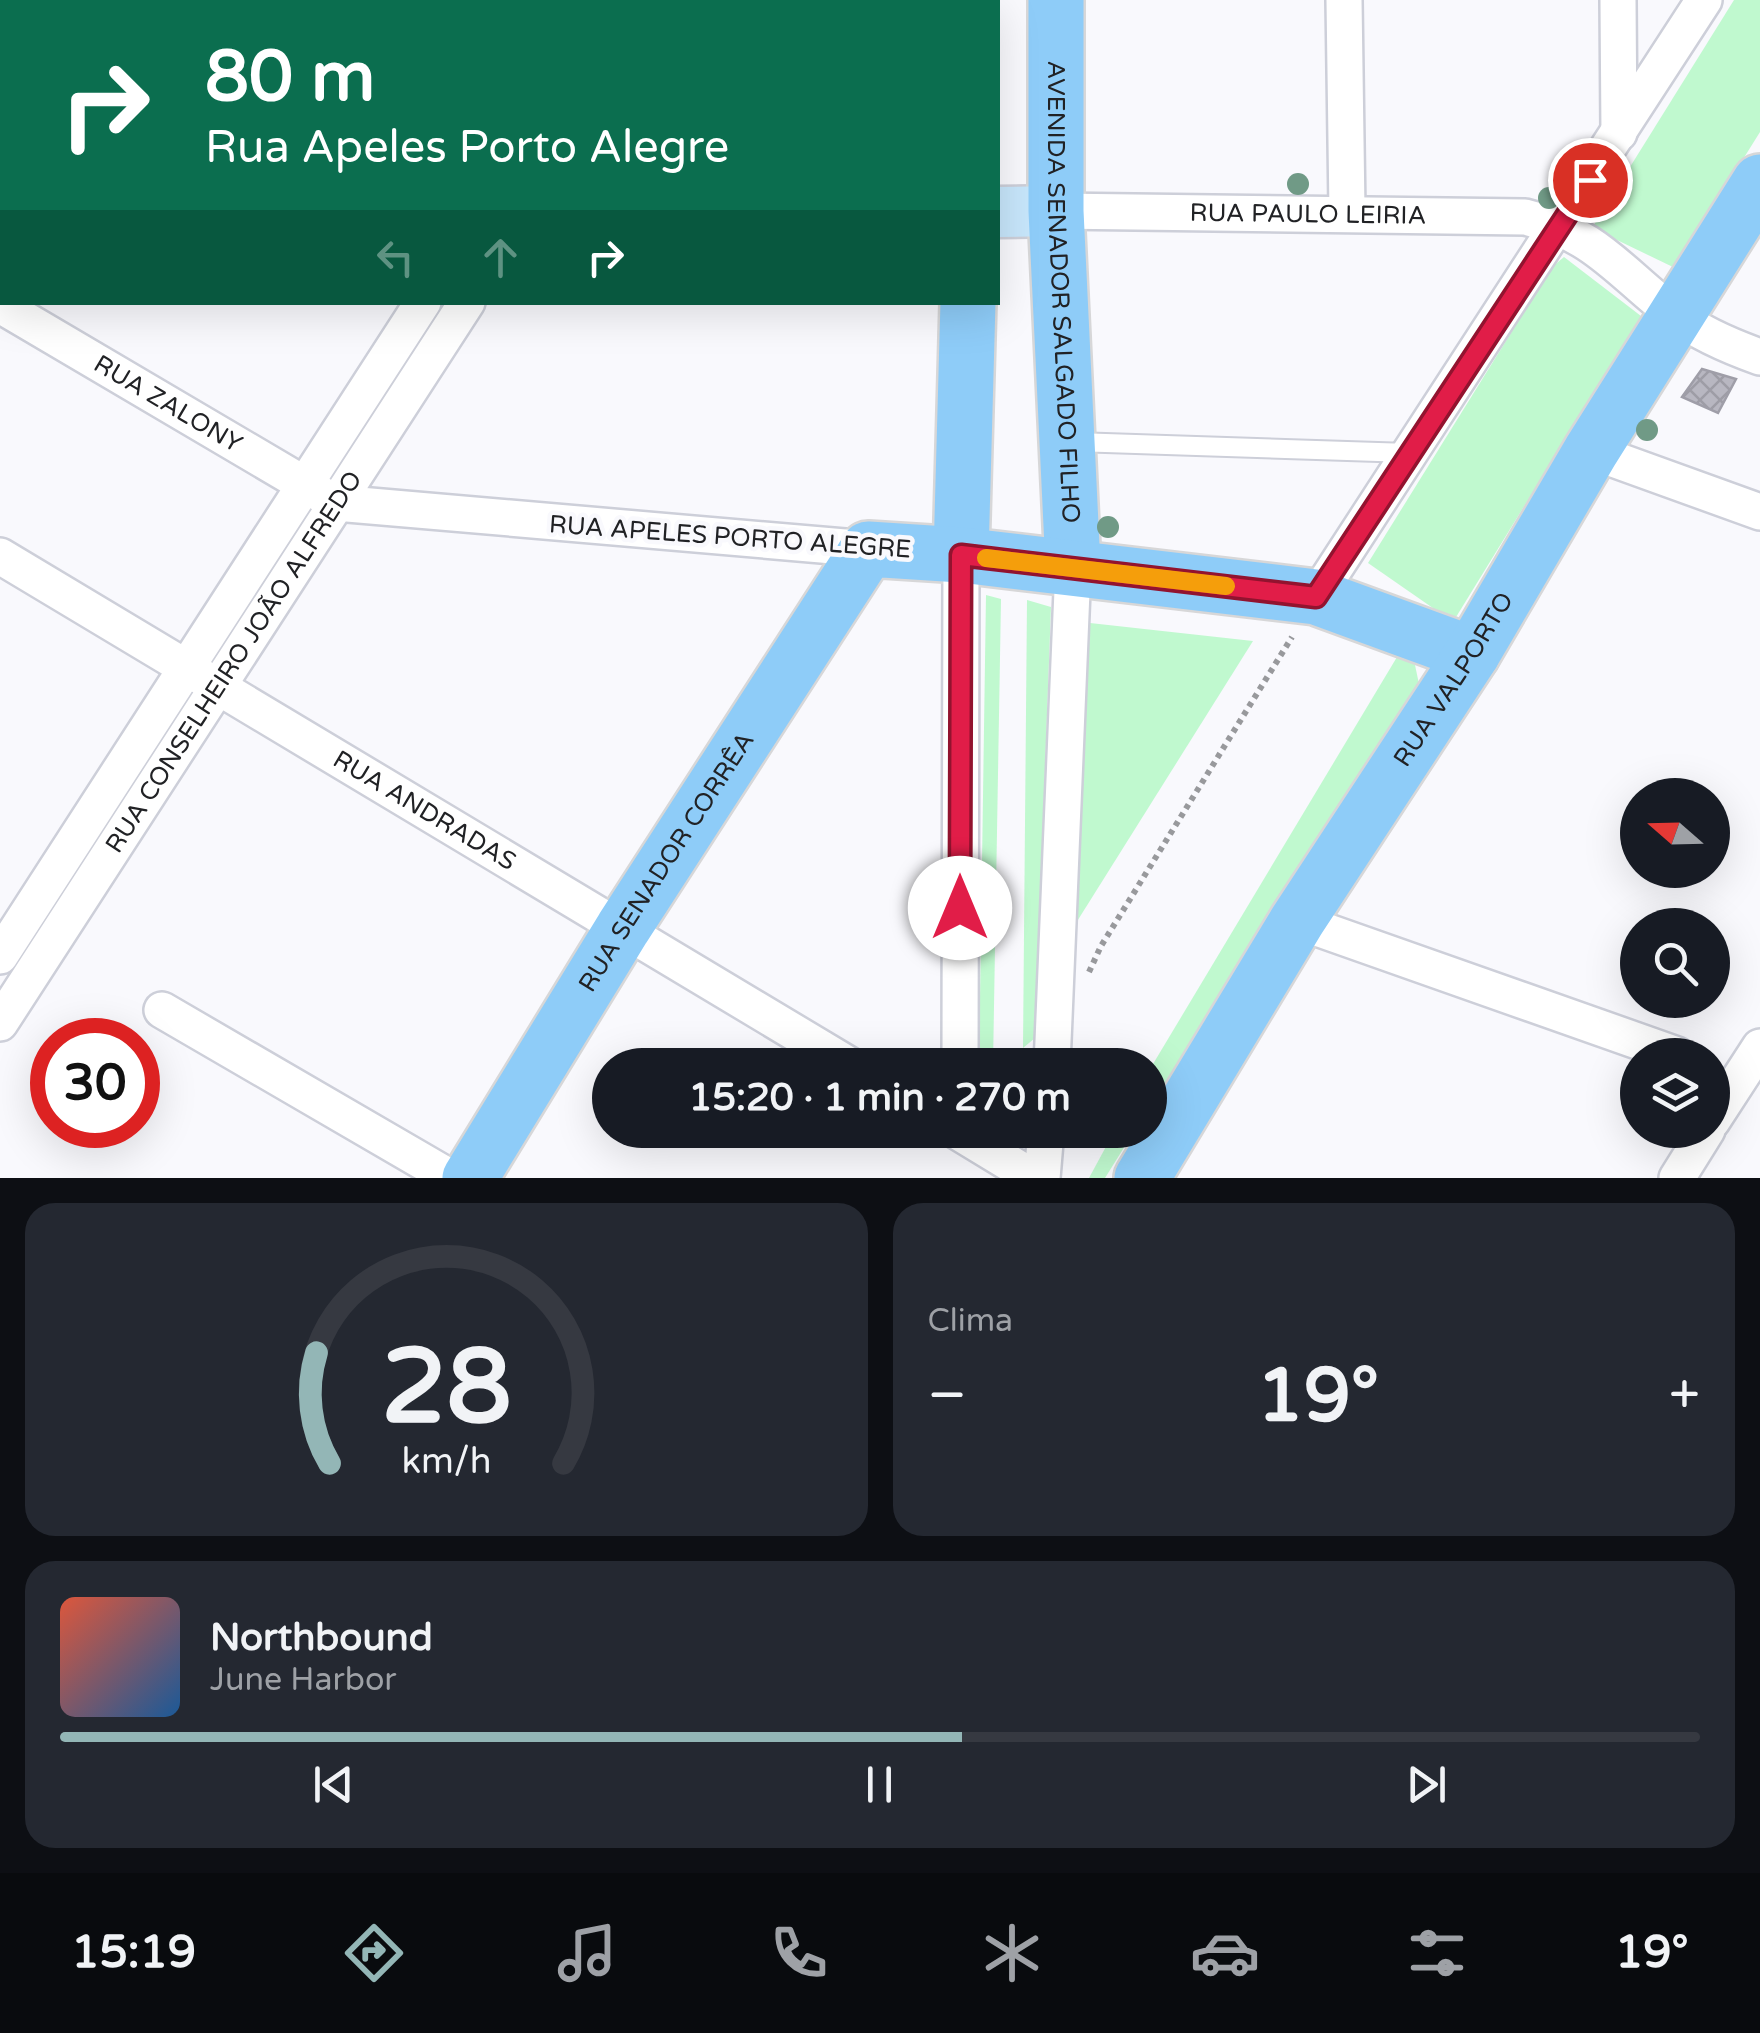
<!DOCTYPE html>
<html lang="pt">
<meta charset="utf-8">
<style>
:root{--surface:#171b24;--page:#242831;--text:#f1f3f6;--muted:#9ea1a6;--line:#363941;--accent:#93b6b6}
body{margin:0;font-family:"Varela Round",sans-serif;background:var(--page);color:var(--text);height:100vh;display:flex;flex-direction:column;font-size:38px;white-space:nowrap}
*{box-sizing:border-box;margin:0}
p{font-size:32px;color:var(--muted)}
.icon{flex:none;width:55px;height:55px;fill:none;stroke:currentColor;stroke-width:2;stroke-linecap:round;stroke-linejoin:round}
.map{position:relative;height:1178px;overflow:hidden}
.details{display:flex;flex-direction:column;gap:25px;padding:25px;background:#0d0f14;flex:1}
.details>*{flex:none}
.hud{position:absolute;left:0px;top:0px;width:1000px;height:305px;box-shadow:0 10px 40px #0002;background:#0b6e4f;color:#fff;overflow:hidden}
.needle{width:65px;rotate:290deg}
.tools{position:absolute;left:1620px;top:778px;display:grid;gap:20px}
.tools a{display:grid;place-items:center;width:110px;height:110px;border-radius:50%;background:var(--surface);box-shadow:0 10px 40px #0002;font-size:50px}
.speed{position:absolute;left:30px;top:1018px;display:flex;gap:20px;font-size:50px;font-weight:700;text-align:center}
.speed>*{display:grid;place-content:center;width:130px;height:130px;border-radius:50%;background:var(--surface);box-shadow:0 10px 40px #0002;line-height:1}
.speed .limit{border:15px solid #d22;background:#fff;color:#111}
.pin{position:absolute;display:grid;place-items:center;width:85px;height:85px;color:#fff;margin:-42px;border:5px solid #fff;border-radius:50%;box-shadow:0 2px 10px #0007}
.me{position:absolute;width:110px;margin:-55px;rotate:0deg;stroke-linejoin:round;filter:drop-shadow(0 0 8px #0008)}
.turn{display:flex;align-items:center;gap:35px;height:210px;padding:0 40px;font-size:45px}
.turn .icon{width:130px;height:130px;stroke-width:2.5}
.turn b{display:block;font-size:70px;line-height:85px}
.lanes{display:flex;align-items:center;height:95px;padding:0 40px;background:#0003;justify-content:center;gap:50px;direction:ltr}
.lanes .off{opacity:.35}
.big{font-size:75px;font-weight:700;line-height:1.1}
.details .widget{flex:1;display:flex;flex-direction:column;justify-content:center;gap:15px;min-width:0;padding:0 35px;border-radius:30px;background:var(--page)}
.details .dial{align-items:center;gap:0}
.dial svg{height:260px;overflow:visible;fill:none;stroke:var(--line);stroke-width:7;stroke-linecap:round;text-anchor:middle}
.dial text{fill:var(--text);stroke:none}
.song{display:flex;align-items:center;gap:30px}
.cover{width:120px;height:120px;border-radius:15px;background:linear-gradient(135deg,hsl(10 70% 55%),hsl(210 70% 35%))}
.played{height:10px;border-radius:5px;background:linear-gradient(90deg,var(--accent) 55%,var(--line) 55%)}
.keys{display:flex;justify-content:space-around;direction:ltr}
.heat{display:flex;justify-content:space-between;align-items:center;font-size:55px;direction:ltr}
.details .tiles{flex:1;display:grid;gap:25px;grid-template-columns:1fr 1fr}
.widget:last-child{grid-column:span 2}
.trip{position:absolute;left:592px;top:1048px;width:575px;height:100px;border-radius:50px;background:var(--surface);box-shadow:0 10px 40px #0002;font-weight:700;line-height:100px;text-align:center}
.tabs{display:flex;height:160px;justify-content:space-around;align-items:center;background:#090b0e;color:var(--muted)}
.tabs .icon{width:70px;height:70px}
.tabs .current{color:var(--accent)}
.tabs b{font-size:45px;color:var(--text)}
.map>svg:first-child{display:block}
</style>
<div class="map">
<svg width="1760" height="1178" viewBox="0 0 1760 1178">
<defs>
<pattern id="building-cross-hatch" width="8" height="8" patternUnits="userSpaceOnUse" patternTransform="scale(2.5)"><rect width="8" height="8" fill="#b8b7c1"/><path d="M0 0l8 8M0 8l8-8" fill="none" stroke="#9e9da6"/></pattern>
</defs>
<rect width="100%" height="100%" fill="#f9f9fd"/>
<g fill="#c0f9cf">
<polygon points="1734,0 1760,0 1760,132 1675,268 1592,228"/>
<polygon points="1564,257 1641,316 1453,622 1368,563 1552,267"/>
<polygon points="986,595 1001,599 993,1065 979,1065"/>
<polygon points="1027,600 1051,607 1035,1038 1023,1048"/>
<polygon points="1090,623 1253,641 1076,923"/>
<polygon points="1400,652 1415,665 1419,684 1150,1107 1150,1069"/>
<polygon points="1115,1130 1135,1130 1105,1178 1089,1178"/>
</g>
<polygon fill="url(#building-cross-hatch)" stroke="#9f9ea8" stroke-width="2.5" points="1702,369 1736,379 1718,413 1682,397"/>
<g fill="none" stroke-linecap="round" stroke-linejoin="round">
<g stroke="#cdcfd9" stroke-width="22">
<polyline id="lane" points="1075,442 1409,453"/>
</g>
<g stroke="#cdcfd9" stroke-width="40">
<g id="street">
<polyline points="1344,0 1347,211"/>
<polyline points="1618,0 1619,133"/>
<polyline points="660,2 662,0"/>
<path id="s1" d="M 1056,211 L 1525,217 C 1597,234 1622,275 1677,316 C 1701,334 1732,347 1760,357"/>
<path id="s2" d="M 0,305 L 336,503 L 868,549"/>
<polyline points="1591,451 1760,512"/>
<path id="s3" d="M 0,556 L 849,1065"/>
<polyline points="1316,597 1704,0"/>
<polyline points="1297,921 1677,1055"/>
<polyline points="0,956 423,302"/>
<polyline points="162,1010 451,1178"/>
<path id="s4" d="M 0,1023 L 467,302"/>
<polyline points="960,1065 961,555"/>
<polyline points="1052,1065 1073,567"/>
<polyline points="1712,1121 1760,1047"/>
<polyline points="955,1130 1034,1178"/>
<polyline points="1042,1178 1046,1130"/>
<polyline points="1677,1178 1707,1130"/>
</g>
</g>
<g stroke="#cdcfd9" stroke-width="55">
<g id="secondary">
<polyline points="587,0 591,2"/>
<polyline points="43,2 45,0"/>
<polyline points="0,69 2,65"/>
<polyline points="998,212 1056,211"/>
</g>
</g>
<g stroke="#d7d7d8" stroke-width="60">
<g id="primary">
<polyline points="968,0 968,2"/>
<path id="s5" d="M 1056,0 L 1056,211 L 1073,567"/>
<polyline points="961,555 968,302"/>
<path id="s6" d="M 470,1178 L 623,928 L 868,549 L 961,555 L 1316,597 L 1472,654"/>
<path id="s7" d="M 1142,1178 L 1297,921 L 1472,654 L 1591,451 L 1760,182"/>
</g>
</g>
<polyline stroke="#98999c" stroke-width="6" stroke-dasharray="5 5" stroke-linecap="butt" points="1089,972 1101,946 1292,637"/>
<use href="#lane" stroke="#fff" stroke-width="18"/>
<use href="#street" stroke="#fff" stroke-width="35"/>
<use href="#secondary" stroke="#c7e6fb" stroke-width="50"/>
<use href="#primary" stroke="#8eccf8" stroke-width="55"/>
</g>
<g fill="#709a86">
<circle cx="1298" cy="184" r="11"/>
<circle cx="1549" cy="198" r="11"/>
<circle cx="1647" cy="430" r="11"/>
<circle cx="1108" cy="527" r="11"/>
</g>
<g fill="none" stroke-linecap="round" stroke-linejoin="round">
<g stroke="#92132f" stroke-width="25">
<polyline id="route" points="960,908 961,555 1316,597 1590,180"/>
</g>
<use href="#route" stroke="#e11d48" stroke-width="18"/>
<polyline stroke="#f59e0b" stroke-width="18" points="986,558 1226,586"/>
</g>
<g text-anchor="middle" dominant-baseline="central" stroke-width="9" stroke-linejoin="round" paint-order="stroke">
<g font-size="25" fill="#212225" stroke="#f9f9fd">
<text stroke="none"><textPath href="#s1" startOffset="252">RUA PAULO LEIRIA</textPath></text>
<text stroke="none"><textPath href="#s5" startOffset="292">AVENIDA SENADOR SALGADO FILHO</textPath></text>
<text stroke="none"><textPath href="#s2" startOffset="195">RUA ZALONY</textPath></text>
<text transform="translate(730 537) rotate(4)">RUA APELES PORTO ALEGRE</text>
<text stroke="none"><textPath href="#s4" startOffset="430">RUA CONSELHEIRO JOÃO ALFREDO</textPath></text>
<text stroke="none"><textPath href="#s7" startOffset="588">RUA VALPORTO</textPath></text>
<text stroke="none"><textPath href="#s3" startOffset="495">RUA ANDRADAS</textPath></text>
<text stroke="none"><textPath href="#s6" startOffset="372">RUA SENADOR CORRÊA</textPath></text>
</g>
</g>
</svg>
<div class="tools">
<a><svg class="needle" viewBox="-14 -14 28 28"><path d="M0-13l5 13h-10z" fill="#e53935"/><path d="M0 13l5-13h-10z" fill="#9ea1a6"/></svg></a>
<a><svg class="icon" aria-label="search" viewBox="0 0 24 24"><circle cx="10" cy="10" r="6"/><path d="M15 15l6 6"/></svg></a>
<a><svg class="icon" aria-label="layers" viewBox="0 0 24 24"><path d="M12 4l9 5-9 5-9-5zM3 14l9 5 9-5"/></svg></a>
</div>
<div class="speed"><div class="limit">30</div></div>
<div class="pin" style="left:1590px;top:180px;background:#d93025"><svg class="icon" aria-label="arrive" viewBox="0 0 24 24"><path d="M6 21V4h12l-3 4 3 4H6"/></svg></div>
<svg class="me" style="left:960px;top:908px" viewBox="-20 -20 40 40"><circle r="19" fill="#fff"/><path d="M0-13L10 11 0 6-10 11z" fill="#e11d48"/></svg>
<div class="trip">15:20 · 1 min · 270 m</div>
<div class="hud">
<div class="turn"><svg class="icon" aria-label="right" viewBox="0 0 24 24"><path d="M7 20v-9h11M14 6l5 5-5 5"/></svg><div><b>80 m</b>Rua Apeles Porto Alegre</div></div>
<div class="lanes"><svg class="icon off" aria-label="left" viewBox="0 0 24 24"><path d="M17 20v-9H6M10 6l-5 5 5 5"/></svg><svg class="icon off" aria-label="ahead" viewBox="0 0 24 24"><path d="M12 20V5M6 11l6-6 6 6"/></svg><svg class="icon" aria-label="right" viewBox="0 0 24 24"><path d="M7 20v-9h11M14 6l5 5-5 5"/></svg></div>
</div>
</div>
<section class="details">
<div class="tiles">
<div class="widget dial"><svg viewBox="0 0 100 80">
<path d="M14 69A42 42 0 1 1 86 69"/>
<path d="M14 69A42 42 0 0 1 10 35" stroke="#93b6b6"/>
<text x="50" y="56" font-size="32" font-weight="700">28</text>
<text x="50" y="72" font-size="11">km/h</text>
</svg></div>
<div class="widget"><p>Clima</p>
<div class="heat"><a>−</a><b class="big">19°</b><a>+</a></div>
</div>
<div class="widget">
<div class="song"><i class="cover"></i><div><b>Northbound</b><p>June Harbor</p></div></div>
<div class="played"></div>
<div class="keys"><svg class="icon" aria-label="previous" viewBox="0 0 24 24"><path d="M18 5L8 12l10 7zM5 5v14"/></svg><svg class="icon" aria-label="pause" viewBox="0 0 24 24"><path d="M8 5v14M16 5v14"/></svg><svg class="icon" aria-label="next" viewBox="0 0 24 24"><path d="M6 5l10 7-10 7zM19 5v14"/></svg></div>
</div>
</div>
</section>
<nav class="tabs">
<b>15:19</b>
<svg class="icon current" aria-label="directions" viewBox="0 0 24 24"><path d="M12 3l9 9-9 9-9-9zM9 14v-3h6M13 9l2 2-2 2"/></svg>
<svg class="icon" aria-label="music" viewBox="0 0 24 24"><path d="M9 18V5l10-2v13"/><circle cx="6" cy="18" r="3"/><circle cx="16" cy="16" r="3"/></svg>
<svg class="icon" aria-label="phone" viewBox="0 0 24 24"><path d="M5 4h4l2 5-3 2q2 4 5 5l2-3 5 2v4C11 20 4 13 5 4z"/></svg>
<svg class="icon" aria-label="climate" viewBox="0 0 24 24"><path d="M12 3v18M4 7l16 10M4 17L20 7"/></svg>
<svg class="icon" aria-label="car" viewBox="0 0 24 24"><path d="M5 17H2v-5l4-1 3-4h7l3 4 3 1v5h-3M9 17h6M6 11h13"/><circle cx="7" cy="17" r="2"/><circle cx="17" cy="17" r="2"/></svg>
<svg class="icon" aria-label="filters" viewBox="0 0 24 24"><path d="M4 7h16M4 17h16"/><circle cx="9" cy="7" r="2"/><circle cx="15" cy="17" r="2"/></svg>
<b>19°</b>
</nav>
